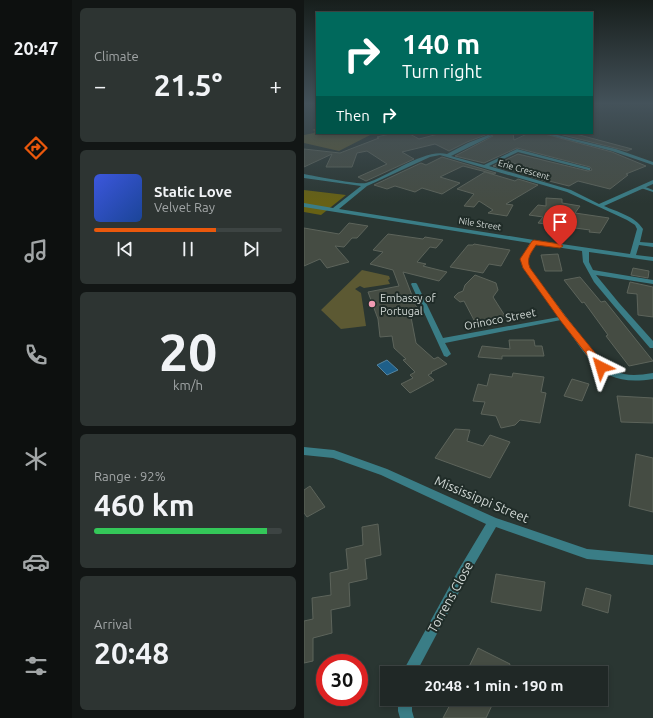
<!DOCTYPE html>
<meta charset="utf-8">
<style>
:root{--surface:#202826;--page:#2d3432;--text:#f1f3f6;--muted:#a2a6a7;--line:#3d4443;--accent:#ea580c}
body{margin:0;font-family:Ubuntu,sans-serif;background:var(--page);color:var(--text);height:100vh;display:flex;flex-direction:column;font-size:15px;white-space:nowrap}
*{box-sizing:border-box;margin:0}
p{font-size:13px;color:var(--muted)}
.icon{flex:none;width:22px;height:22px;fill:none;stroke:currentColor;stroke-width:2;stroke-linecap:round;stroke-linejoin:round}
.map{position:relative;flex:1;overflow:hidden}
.sheet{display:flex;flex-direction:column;gap:8px;padding:8px;background:#121615;width:232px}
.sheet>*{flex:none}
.banner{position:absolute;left:12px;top:12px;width:277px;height:122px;border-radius:0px;box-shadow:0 2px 6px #0003,0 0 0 1px var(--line);background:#00695c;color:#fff;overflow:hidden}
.speed{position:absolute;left:12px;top:654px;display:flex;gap:8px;font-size:20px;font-weight:700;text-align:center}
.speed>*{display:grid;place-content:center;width:52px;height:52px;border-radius:50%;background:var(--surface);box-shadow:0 2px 6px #0003,0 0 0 1px var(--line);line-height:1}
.speed .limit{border:6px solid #d22;background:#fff;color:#111}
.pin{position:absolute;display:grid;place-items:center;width:34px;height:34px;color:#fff;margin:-41px -17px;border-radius:50% 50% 50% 0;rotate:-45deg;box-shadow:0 0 4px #0007}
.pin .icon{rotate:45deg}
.me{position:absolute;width:44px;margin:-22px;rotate:320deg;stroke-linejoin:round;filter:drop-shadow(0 0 3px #0008)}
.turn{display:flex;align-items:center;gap:14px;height:84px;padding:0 20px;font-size:18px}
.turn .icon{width:52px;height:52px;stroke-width:2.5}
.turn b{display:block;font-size:28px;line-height:34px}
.then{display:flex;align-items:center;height:38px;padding:0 20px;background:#0003;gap:8px;font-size:15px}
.big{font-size:30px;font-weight:600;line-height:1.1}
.sheet .tile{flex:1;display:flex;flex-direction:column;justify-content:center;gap:6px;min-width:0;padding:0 14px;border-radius:6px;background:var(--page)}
.sheet .dial{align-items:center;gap:0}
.dial b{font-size:52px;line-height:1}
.song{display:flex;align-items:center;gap:12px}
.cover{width:48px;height:48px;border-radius:6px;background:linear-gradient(135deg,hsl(230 70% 55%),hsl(220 70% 35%))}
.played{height:4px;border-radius:2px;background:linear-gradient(90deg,var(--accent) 65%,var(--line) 65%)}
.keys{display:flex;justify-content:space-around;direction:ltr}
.heat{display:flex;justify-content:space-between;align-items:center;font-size:22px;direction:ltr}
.charge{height:6px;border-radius:3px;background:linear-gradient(90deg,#34c759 92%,var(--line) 0)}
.trip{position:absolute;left:76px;top:666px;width:228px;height:40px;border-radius:0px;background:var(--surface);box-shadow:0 2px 6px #0003,0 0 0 1px var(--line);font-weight:600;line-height:40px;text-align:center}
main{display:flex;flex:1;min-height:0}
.tab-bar{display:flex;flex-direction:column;width:72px;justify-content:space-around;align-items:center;background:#0d100f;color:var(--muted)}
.tab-bar .icon{width:28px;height:28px}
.tab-bar .active{color:var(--accent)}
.tab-bar b{font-size:18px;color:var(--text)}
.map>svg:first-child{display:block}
</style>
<main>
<nav class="tab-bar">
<b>20:47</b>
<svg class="icon active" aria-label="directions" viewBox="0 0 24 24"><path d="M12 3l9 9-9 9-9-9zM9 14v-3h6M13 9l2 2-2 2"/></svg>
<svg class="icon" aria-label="music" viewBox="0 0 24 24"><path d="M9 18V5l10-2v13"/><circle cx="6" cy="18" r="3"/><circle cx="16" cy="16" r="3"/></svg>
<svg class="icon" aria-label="phone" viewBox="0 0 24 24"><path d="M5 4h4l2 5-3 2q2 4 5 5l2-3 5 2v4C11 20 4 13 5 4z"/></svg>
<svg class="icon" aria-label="climate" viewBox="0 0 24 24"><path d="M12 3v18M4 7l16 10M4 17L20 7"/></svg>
<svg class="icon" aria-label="car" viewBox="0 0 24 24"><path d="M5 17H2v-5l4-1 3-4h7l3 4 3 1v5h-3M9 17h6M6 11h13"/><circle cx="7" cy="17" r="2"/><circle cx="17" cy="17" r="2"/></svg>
<svg class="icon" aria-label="filters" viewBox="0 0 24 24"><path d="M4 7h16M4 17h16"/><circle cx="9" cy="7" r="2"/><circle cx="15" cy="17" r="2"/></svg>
</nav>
<section class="sheet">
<div class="tile"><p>Climate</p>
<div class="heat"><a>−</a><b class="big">21.5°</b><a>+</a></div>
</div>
<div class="tile">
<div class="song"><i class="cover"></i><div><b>Static Love</b><p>Velvet Ray</p></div></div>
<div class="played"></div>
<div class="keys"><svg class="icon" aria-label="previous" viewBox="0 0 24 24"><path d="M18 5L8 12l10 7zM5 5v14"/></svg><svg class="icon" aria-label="pause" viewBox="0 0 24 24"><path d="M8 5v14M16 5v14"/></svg><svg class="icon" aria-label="next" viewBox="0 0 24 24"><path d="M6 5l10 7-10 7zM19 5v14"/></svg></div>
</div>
<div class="tile dial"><b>20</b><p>km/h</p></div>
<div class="tile"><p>Range · 92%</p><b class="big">460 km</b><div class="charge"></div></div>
<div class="tile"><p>Arrival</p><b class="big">20:48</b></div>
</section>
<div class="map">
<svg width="349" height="718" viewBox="0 0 349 718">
<rect width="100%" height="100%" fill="#2a3632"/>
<g fill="#5c5933">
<polygon points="13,128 13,133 70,133 35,151 0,143 0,135 10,133 11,131 8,130"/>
<polygon points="58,270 85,276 86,279 84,280 86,284 60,288 56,286 51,289 57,293 62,326 37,329 17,310"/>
</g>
<polygon fill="#676114" points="0,190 42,195 17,215 0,212"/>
<polygon fill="#1e5f89" stroke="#5484a0" points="83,360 94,370 83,375 73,365"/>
<g fill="#454c43" stroke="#5d645b">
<polygon points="90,133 104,133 115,139 138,133 209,133 210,140 225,133 237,133 308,152 342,166 322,174 324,175 306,189 274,181 265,186 245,181 245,178 241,181 222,175 232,170 209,163 200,169 189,166 214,154 284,171 288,170 286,167 213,148 180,163 151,156 189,136 184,134 163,142 145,151 131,144 98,152 110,159 62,181 54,177 83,164 63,151 53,153 48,167 22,167 28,154 0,167 0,149 36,153 75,138 73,137"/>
<polygon points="251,133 268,133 328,149 323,151"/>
<polygon points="138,157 192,173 190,174 159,166 136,177 156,183 138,194 118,188 111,192 91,186 83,189 70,185 117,163 122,165"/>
<polygon points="181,172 211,181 214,179 234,185 202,204 209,205 203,216 184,213 189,210 175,201 170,207 160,206 170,194 153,189"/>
<polygon points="242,198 258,199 258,203 276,206 271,213 305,218 296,233 285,232 286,230 234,223 239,217 225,215 234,205 242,206"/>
<polygon points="45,223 64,226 53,238 48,238 40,247 31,246 45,262 23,268 16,259 0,266 0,228 35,234"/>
<polygon points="84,234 119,239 121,237 139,240 132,248 126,247 113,262 122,264 119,266 143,272 135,281 99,272 114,311 106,312 112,343 130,359 134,357 143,364 127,372 128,373 124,375 130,380 106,393 97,384 109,378 106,375 111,372 99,360 102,359 90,348 88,336 76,337 74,319 64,292 95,286 89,270 66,264 79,252 69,250"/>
<polygon points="170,244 206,250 197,266 185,264 179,273 146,267 164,245 169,245"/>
<polygon points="254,254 258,271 241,271 237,255"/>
<polygon points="329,268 345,271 344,278 327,275"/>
<polygon points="171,275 192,283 194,290 189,297 201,316 171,322 160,301 156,302 150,297 154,293 159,291 161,285"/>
<polygon points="276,277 297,302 301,301 349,361 325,366 302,336 304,335 280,302 278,303 260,280"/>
<polygon points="326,282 349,287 349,317 334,315 333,294 323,293"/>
<polygon points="205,340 230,340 231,346 238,346 240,356 198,356 198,359 174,357 178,346 206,349"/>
<polygon points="209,373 240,377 237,392 242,393 236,423 216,420 211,425 197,428 192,416 177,414 181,402 169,401 174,384 183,386 186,374 208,377"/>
<polygon points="268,379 285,384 278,401 260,396"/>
<polygon points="313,396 349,398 349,423 317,422"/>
<polygon points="151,429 166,430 163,441 179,446 186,435 206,442 186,478 131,458"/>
<polygon points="332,454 349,458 349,512 325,506"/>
<polygon points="6,486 21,507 3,517 0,513 0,490"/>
<polygon points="74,524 77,555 61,559 63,579 45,583 46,606 27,610 28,633 9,638 9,661 0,663 0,621 9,619 8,598 27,595 26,573 44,569 42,549 59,545 58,527"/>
<polygon points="192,574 241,582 237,611 187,602"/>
<polygon points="282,588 307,595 304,613 278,605"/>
<polygon points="174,648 206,664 203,673 162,673"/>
<polygon points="149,699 191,699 182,718 139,718"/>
</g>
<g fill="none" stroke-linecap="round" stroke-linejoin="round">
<polygon fill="#3a7d86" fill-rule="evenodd" points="337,186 339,186 349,190 349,192 337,188"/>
<g fill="#3a7d86" fill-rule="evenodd">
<polygon points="238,133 245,133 312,149 349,162 349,165 308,151"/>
<path d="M 184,135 L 188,136 L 147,156 L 180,165 L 213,149 L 286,168 L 286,170 L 284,170 L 214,152 L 185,166 L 267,190 L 295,204 L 349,180 L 349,184 L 300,206 C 313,212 331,216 339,229 L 336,242 L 349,243 L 349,247 L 335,245 L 332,255 L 349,257 L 349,261 L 285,252 L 285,262 L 289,270 L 349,280 L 349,284 L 292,275 L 315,303 L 349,341 L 349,348 L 346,348 L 310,306 L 290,282 L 279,262 L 278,251 L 232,244 L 223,259 L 225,268 L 293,357 C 311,376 324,377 349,373 L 349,379 C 295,388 285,358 257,320 L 141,343 L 147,354 L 143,357 L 140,356 L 107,284 L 108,283 L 112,283 L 113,284 L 139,338 L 255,317 L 219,268 L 217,259 L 226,243 L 0,207 L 0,203 L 29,208 L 57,186 L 0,178 L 0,174 C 11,176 54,185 62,183 C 84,177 120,148 143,154 L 164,143 ZM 136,155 L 263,192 L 323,220 L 331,225 L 333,229 L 326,254 L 230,240 L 35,209 L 63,186 L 126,157 Z"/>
<polygon points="0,447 30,450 83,469 192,518 283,549 349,555 349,565 283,559 192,527 163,577 112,673 98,673 155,569 182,524 77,475 29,458 0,455"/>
<polygon points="94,699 108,699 108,711 110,718 96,718 94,711"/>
</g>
</g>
<linearGradient id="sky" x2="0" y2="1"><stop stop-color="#171e1c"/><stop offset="0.51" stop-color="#44525a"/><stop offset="1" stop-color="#44525a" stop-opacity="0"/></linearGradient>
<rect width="349" height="203" fill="url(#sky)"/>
<path fill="#ea580c" stroke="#983908" d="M 230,240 L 256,244 L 259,246 L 256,248 L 232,245 C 227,253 222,258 226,268 L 261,316 L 301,365 L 302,367 L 301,369 L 294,369 L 256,320 L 219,268 L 216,259 L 228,241 Z"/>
<circle fill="#f19ab2" stroke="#202c28" stroke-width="1.5" cx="68" cy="304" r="4"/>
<g text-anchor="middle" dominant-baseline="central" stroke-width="4" stroke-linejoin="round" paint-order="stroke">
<g font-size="9" fill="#d2d9d6" stroke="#202c28">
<text transform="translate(220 170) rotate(16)">Erie Crescent</text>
<text transform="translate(176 224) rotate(9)">Nile Street</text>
</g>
<g font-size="11" fill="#d2d9d6" stroke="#202c28" text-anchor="start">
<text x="76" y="298">Embassy of<tspan x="76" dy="13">Portugal</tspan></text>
</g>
<g font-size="11" fill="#d2d9d6" stroke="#202c28">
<text transform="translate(196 319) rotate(-11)">Orinoco Street</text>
</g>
<g font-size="13" fill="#d2d9d6" stroke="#202c28">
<text transform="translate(178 499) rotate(23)">Mississippi Street</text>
<text transform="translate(146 597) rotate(-61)">Torrens Close</text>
</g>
</g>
</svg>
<div class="speed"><div class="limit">30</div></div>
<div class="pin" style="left:256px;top:246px;background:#d93025"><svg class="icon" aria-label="arrive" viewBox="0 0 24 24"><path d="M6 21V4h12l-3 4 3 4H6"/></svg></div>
<svg class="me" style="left:297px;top:367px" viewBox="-20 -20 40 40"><path d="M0-17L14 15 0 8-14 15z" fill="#ea580c" stroke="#fff" stroke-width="4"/></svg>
<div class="trip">20:48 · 1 min · 190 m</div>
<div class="banner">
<div class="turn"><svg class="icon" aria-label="right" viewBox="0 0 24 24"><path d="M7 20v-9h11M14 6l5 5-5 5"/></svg><div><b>140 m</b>Turn right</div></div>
<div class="then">Then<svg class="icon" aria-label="right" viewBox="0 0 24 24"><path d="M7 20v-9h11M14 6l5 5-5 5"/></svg></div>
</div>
</div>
</main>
